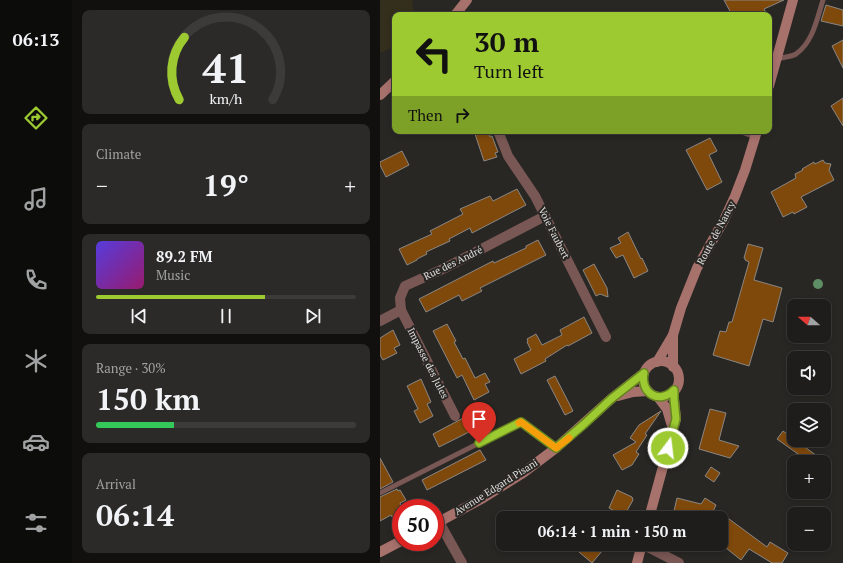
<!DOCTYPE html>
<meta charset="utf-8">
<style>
:root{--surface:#1f1d1b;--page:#2c2a28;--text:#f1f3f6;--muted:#a1a2a3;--line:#3c3b3a;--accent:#9dca31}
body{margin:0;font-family:"PT Serif",serif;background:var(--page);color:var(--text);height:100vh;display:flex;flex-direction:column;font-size:15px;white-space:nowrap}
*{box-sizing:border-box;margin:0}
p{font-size:13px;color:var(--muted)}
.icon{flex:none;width:22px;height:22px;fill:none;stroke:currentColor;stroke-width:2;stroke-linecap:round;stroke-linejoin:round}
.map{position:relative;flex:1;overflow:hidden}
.details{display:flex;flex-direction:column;gap:10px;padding:10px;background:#11100f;width:308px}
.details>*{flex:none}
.banner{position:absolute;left:12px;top:12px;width:380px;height:122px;border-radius:8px;box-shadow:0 2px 6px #0003,0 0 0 1px var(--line);background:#9dca31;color:#111;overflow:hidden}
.needle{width:26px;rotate:290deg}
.controls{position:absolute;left:407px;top:299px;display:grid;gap:8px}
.controls a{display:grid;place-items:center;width:44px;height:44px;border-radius:8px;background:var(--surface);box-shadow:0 2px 6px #0003,0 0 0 1px var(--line);font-size:20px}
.speed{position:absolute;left:12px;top:499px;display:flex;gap:8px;font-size:20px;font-weight:700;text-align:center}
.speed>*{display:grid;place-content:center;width:52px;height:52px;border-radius:50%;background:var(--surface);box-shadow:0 2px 6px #0003,0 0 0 1px var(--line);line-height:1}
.speed .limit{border:6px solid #d22;background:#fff;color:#111}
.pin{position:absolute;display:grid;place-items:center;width:34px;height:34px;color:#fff;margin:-41px -17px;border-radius:50% 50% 50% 0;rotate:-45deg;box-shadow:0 0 4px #0007}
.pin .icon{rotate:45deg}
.me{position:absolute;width:44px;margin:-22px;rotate:15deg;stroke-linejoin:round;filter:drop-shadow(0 0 3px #0008)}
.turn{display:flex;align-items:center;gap:14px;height:84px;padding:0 16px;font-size:18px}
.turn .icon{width:52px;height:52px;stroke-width:2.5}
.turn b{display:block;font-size:28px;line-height:34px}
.then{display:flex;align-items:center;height:38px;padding:0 16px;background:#0003;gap:8px;font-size:15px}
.big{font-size:30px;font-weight:600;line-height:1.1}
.details .widget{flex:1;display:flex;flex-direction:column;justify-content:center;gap:6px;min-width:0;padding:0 14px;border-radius:8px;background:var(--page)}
.details .dial{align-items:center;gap:0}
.dial svg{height:104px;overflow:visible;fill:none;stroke:var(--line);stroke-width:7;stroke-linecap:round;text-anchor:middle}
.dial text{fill:var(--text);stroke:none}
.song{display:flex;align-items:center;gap:12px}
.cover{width:48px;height:48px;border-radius:6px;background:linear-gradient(135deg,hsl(250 70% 55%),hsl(320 70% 35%))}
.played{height:4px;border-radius:2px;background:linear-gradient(90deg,var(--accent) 65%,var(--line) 65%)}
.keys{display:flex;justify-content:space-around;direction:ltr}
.heat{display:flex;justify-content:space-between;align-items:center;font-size:22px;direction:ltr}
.charge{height:6px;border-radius:3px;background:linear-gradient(90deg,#34c759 30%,var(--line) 0)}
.trip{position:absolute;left:116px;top:511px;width:232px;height:40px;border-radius:8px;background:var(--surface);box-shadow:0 2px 6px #0003,0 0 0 1px var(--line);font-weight:600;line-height:40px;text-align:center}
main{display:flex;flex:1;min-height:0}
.tab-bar{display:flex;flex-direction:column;width:72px;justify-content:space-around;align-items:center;background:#0c0c0b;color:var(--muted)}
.tab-bar .icon{width:28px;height:28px}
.tab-bar .on{color:var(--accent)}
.tab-bar b{font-size:18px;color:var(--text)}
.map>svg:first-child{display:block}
</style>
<main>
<nav class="tab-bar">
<b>06:13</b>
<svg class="icon on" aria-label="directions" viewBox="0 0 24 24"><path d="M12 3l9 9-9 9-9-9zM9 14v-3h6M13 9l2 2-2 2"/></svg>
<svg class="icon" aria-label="music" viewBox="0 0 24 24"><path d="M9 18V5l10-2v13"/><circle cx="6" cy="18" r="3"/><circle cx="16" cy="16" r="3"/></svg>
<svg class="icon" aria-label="phone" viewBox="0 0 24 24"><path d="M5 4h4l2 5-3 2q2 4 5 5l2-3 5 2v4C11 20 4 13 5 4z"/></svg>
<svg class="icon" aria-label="climate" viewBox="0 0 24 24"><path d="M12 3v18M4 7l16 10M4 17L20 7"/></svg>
<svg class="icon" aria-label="car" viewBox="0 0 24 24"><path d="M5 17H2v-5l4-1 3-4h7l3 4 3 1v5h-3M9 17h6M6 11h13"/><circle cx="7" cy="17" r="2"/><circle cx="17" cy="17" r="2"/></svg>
<svg class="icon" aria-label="filters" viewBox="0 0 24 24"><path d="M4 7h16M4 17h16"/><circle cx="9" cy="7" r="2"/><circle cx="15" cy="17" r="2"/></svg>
</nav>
<section class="details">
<div class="widget dial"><svg viewBox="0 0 100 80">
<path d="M14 69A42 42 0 1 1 86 69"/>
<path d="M14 69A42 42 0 0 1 18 21" stroke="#9dca31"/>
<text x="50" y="56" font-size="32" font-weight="700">41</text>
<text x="50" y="72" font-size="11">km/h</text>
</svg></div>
<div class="widget"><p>Climate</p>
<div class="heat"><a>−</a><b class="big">19°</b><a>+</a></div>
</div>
<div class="widget">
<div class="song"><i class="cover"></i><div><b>89.2 FM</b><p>Music</p></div></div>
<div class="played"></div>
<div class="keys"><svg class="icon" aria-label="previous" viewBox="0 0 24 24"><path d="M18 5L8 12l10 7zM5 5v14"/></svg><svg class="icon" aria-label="pause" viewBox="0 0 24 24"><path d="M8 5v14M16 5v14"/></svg><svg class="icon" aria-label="next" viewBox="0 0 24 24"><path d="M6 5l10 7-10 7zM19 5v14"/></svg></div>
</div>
<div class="widget"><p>Range · 30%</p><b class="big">150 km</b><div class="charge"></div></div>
<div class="widget"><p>Arrival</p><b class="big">06:14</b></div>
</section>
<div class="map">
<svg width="463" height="563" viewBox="0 0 463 563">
<rect width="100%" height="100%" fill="#292724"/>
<polygon fill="#342e1d" points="0,0 32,0 34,15 15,15 15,47 0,53"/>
<g fill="#7f490c" stroke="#8a8784">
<polygon points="344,0 404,0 384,9 387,15 352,15"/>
<polygon points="446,5 463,10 463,26 441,21"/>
<polygon points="463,40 463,68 452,46"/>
<polygon points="463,98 463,126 451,106"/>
<polygon points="94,131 109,131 110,137 112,136 118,152 115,153 117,157 104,161"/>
<polygon points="330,138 337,151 329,155 342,182 327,190 306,150"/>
<polygon points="22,151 29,165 6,177 0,165 0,162"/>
<polygon points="443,160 445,163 451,164 449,170 454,180 421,197 427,207 414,214 413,212 403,217 391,192 416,178 415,174 423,170 422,169 434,162 435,164"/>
<polygon points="137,189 146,205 92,233 90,228 69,239 70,241 46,252 47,254 37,259 37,260 27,265 19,249 52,234 50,231 83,214 80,209 110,196 113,201"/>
<polygon points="248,232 261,259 262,258 268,271 254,278 243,255 236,258 230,248 241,243 238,238"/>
<polygon points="158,240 166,255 100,288 102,291 82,301 79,295 46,312 39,299 113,261 114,263 146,248 146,246"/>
<polygon points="368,244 383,248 374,280 402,288 393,322 383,319 369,366 333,355 340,331 346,332 349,322 352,322 369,262 365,260 365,258 364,258"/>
<polygon points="214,264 227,288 228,297 220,294 216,296 203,270"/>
<polygon points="204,317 212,333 188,346 187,345 165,359 166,361 141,374 134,359 151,350 147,342 148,341 147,339 156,334 162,345 182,335 180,330"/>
<polygon points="67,324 76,341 74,342 83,359 85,358 95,378 105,373 110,382 105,384 109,392 94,400 82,375 77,378 53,331"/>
<polygon points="13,330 20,345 14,348 17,353 3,360 0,355 0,338"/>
<polygon points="175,376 193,411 185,415 167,380"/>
<polygon points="41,379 51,402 47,404 53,416 40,423 34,411 38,409 27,386"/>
<polygon points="104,407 111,421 59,447 53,434"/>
<polygon points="330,409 346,413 339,440 359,446 350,458 319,449"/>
<polygon points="281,411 265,434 267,435 256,452 259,454 252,465 242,470 233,455 256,442 250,438 259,425"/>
<polygon points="403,431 437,456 432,462 429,462 397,439"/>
<polygon points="100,450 106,460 47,490 42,480"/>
<polygon points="0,458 13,482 0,489"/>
<polygon points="331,467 340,473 334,482 325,476"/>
<polygon points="17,489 18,491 20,490 26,500 20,503 21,506 21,533 11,515 0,521 0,497"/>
<polygon points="237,490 252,497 253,500 244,516 229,508"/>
<polygon points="297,498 321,504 325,498 336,505 330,518 306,518 293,515"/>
<polygon points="341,513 387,547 390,542 408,553 402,563 392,563 369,549 361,560 341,544"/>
<polygon points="194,544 228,544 212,563 199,552 201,550"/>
</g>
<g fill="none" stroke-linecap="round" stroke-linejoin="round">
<g stroke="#795754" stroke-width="5">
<path d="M 397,59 C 403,57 411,57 416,54 C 433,42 437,19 443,0"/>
<polyline points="359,131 375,137"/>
<polyline points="0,493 141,422 176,448"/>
</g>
<g stroke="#795754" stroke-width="10">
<polyline points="118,131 128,156 155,196 226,337"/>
<polyline points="21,310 75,416"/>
<polyline points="0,321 21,310 20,298 25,286 65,268 165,216"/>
<polyline points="59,522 82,563"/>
<polyline points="262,544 299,563"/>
</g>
<g stroke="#a7716c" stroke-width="10">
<polyline points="75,15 87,0"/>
<polyline points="389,86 413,0"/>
<polyline points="0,95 15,81"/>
<circle cx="281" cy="379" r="18"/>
<polyline points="277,362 293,335"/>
<polyline points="293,367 293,335 301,308 317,268 344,220 355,196 365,170 377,131"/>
<polyline points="238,396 253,392 268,391"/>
<polyline points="278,397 287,409 292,426"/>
<polyline points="269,518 296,419 294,399 294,391"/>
<polyline points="55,524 103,498 143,473 176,448 231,399 264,373"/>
<polyline points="0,552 21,541"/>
<polyline points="257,563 262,544"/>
</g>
</g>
<circle fill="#5e8e65" cx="438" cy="284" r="5"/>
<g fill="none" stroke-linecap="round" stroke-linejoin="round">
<g stroke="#668320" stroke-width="10">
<path id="route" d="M 99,443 L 141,422 L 176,448 L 203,425 L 231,399 L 264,373 C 260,393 279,405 294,390 L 294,399 L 296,419 L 288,448"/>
</g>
<use href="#route" stroke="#9dca31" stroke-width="7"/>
<polyline stroke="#f59e0b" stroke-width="7" points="139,423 141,422 176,448 189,438"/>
</g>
<g text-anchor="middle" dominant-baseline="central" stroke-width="4" stroke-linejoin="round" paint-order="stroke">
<g font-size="10" fill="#e0dfdd" stroke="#292724">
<text transform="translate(174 233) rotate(63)">Voie Faubert</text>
<text transform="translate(336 233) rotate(-62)">Route de Nancy</text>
<text transform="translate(73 263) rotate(-26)">Rue des André</text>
<text transform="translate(48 363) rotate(63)">Impasse des Jules</text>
<text transform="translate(116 487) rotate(-32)">Avenue Edgard Pisani</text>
</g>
</g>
</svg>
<div class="controls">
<a><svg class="needle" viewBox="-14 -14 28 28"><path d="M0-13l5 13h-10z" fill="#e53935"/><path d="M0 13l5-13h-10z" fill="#a1a2a3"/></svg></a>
<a><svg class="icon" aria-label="sound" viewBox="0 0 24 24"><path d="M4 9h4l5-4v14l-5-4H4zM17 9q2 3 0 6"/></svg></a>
<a><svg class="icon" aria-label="layers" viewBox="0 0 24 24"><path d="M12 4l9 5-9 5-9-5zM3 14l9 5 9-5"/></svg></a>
<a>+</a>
<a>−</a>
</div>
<div class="speed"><div class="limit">50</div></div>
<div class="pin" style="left:99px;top:443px;background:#d93025"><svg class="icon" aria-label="arrive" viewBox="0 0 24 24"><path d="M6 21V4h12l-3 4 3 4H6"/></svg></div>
<svg class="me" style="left:288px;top:448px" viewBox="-20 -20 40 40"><circle r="17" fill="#9dca31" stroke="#fff" stroke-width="3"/><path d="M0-11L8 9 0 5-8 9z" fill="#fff"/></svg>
<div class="trip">06:14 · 1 min · 150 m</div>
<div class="banner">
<div class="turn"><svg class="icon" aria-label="left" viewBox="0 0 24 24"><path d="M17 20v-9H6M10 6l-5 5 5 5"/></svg><div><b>30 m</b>Turn left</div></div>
<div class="then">Then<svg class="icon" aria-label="right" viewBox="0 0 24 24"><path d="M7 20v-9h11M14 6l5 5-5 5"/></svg></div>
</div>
</div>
</main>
